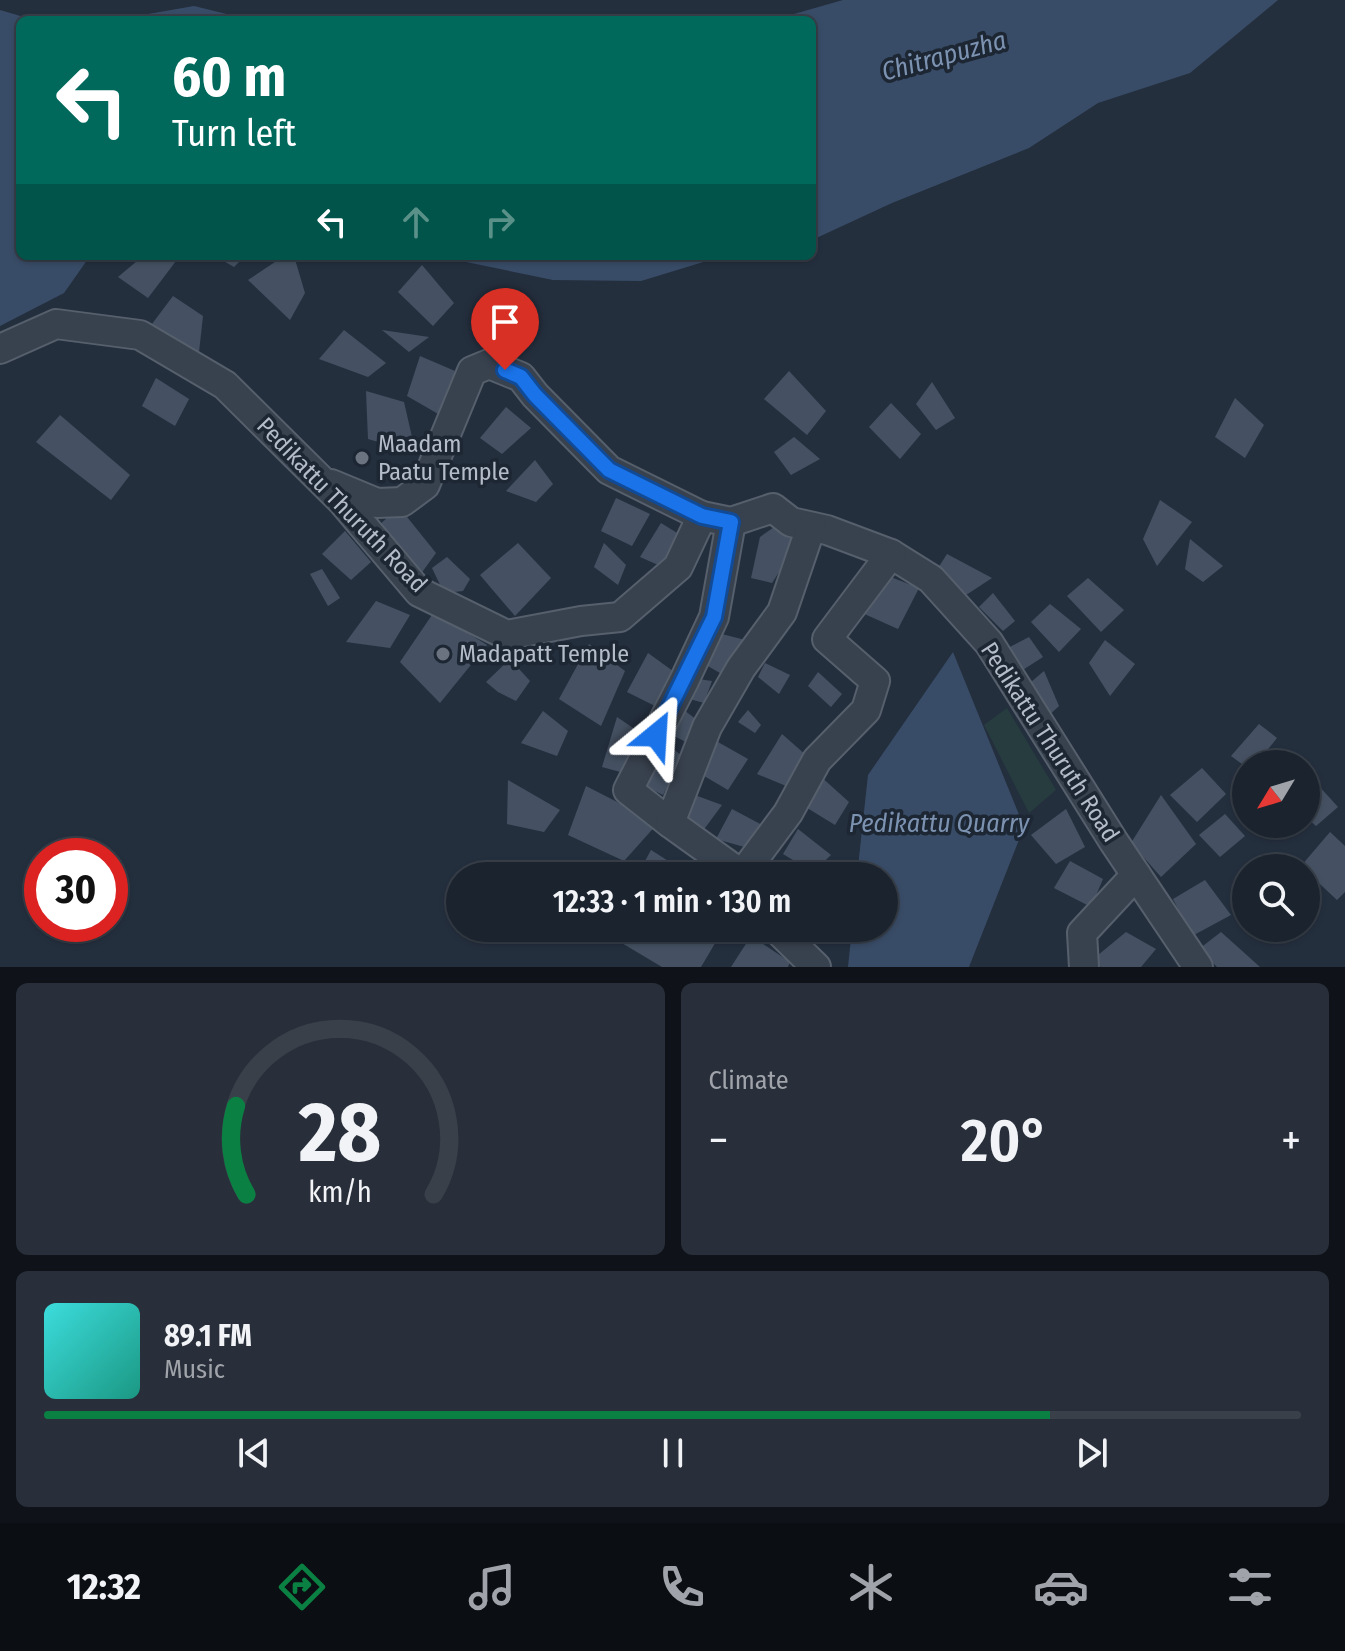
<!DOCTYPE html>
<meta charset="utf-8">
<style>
:root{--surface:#1b232e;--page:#282f3a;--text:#f1f3f6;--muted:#a0a4aa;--line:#39404a;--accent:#0b8043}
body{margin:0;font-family:"Fira Sans Condensed",sans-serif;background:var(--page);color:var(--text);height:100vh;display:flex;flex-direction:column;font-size:30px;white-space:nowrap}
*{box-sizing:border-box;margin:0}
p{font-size:26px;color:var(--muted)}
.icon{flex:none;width:44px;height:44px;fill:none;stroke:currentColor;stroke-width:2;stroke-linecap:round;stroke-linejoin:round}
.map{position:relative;height:967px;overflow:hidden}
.drawer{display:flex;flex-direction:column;gap:16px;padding:16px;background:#0f1319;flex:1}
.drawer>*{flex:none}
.banner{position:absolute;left:16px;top:16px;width:800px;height:244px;border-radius:12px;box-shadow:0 2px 6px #0004,0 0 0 2px var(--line);background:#00695c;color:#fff;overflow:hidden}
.needle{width:52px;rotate:232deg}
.controls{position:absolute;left:1232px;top:750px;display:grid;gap:16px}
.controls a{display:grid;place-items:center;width:88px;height:88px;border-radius:50%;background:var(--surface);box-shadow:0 2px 6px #0004,0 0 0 2px var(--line);font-size:40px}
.speed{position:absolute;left:24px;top:838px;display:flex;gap:16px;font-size:40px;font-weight:700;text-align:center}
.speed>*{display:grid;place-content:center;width:104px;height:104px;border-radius:50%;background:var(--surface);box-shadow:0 2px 6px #0004,0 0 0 2px var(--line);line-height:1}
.speed .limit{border:12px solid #d22;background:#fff;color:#111}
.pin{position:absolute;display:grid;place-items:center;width:68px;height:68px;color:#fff;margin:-82px -34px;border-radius:50% 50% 50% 0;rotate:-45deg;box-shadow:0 0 8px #0007}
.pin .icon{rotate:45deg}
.me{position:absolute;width:88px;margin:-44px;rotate:27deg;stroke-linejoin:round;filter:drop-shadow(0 0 6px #0008)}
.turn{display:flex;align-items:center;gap:28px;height:168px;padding:0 24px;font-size:36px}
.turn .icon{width:104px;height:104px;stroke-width:2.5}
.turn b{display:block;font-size:56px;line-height:68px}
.lanes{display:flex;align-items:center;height:76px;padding:0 24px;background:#0003;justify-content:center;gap:40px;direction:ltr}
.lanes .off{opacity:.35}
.big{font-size:60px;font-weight:600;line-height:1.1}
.drawer .widget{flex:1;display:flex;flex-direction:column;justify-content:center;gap:12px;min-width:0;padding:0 28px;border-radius:12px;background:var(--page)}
.drawer .dial{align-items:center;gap:0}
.dial svg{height:208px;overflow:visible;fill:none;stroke:var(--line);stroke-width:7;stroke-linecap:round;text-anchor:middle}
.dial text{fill:var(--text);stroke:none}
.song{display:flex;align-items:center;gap:24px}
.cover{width:96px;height:96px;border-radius:12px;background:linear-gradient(135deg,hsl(180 70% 55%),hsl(170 70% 35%))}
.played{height:8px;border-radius:4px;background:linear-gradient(90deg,var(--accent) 80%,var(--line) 80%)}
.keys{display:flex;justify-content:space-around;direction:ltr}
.heat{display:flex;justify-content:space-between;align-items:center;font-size:44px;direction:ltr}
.drawer .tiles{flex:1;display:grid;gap:16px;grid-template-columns:1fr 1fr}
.widget:last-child{grid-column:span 2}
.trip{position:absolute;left:446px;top:862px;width:452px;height:80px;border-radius:40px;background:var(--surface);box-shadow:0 2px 6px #0004,0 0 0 2px var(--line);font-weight:600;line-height:80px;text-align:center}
.menu{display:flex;height:128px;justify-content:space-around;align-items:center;background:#0b0e12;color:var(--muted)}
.menu .icon{width:56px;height:56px}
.menu .current{color:var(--accent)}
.menu b{font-size:36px;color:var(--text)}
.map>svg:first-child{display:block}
</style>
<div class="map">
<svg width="1345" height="967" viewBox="0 0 1345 967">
<rect width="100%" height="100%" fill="#242f3e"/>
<polygon fill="#263c3f" points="1007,708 1056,790 1029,813 984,725"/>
<g fill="#394c67">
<polygon points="843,0 1278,0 1190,73 1098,103 1029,148 892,203 812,240 812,20 773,20"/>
<polygon points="194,6 251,20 114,20"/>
<polygon points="0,10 34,20 20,20 20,256 90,256 64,293 0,326"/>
<polygon points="437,256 723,256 641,281 553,280"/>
<polygon points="953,652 1024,827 969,967 848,967 852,928 884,928 884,876 857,876 868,775"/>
</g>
<g fill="#455162">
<polygon points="143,256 179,257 148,298 118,277"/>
<polygon points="215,256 245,256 234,267"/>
<polygon points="284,256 294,256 305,293 290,320 248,280"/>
<polygon points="422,265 454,303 433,326 398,292"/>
<polygon points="173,296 203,316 198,361 152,324"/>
<polygon points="344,330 386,363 368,377 319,359"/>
<polygon points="382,330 429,337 409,352"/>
<polygon points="420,356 455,371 440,415 407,396"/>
<polygon points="789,371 826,411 807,435 764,399"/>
<polygon points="156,378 189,399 175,426 142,406"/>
<polygon points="932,382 955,418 936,430 916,404"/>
<polygon points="366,391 404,402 412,437 392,446 368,439"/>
<polygon points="1235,398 1264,425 1245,458 1215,437"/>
<polygon points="891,403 921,434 900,459 869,427"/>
<polygon points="506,407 531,428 502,454 480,438"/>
<polygon points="60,415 130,475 111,500 36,442"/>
<polygon points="794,437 820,459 791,475 774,452"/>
<polygon points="535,460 553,484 536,502 506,491"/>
<polygon points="616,498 650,514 632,546 601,531"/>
<polygon points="1160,500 1192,522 1157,566 1143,539"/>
<polygon points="399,507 436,553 420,575 376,528"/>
<polygon points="661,523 682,536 665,568 640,557"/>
<polygon points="777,525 796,535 786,561 772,583 751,578 760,537"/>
<polygon points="345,531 371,562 351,580 322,554"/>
<polygon points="1190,539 1223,566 1203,582 1185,569"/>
<polygon points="518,543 551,578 515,616 480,575"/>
<polygon points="604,543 626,565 618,585 594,567"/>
<polygon points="947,554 992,578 963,597 931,579"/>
<polygon points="447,557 470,579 463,591 444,593 432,568"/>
<polygon points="322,569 340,598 328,606 310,574"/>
<polygon points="883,574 919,588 898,629 860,612"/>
<polygon points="1088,578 1124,610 1101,632 1067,596"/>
<polygon points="993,593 1015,621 1003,631 979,607"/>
<polygon points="376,601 410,615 390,648 346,642"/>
<polygon points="1050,604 1081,629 1059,652 1031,622"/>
<polygon points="434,612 487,645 440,703 400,662"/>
<polygon points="714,632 749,641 720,673 699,661"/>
<polygon points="1029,637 1043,657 1018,673 1004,650"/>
<polygon points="1105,640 1135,664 1110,696 1089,663"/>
<polygon points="589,644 625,671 601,726 559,699"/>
<polygon points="648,653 677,674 657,707 627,692"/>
<polygon points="510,659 530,681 516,701 498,692 486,682"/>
<polygon points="765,663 790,675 779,694 758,677"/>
<polygon points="1044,671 1059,706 1046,718 1024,688"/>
<polygon points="818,672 842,694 831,707 808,686"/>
<polygon points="698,679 712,681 704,703 686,698"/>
<polygon points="684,710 698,721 686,742 662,730"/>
<polygon points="748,710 761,725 755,733 738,722"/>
<polygon points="543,711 568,731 557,756 521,743"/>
<polygon points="617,717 642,734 624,773 602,767"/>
<polygon points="1259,724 1277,738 1256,764 1246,764 1246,767 1231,756"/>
<polygon points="782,734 807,756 791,788 757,774"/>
<polygon points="718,742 748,759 728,790 699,773"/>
<polygon points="666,743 682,756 663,795 645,786"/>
<polygon points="1202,768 1226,794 1197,822 1170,795"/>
<polygon points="819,775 849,802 835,825 804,806"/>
<polygon points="508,780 560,810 544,832 507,824"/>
<polygon points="1318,785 1338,807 1316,826 1306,817 1306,797"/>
<polygon points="586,786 658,823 624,861 568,835"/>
<polygon points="692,794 722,805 702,832 683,816"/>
<polygon points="1161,795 1196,844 1161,877 1131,843"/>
<polygon points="732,809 764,826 748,848 716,839"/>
<polygon points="1066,809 1085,847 1056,864 1031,835"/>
<polygon points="1225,814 1245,836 1220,857 1199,835"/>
<polygon points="798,829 831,855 813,872 783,854"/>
<polygon points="1330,832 1345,846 1345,892 1337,900 1306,871 1306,868 1301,866"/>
<polygon points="651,850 692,876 637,876"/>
<polygon points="592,861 615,876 581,876"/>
<polygon points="1070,861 1103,879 1091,907 1054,888"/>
<polygon points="1205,880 1231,915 1192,936 1173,899"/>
<polygon points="608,928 724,928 701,967 662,967 605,933"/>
<polygon points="1126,932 1156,949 1141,967 1101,967 1092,960"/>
<polygon points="1221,932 1260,967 1217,967 1199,949"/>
<polygon points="751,936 790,962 788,967 731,967"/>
</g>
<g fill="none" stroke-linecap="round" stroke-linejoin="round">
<g stroke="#565f6c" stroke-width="32">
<g id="minor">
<polyline points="0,349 56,324 140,335 225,385 342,501 419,592 507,635 581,621 620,617 678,567 702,516 731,522 773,508 791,522 827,530 891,554 931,579 989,643 1114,842 1198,967"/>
<polyline points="331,484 377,503 402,502 425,485 472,371 489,364 521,377 535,395 609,470 702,516"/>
<polyline points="670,823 628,790 684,681 714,617 731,522"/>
<polyline points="741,874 670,823 707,727 741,668 782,612 811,527"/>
<polyline points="741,876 788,813 817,760 866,710 875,681 827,639 891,554"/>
<polyline points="776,928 816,967"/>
<polyline points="1084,967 1082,933 1136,875"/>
</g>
</g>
<use href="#minor" stroke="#38414e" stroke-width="28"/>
</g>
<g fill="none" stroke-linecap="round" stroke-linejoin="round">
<g stroke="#114b97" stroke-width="20">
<polyline id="route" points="505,370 521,377 535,395 609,470 702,516 731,522 714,617 656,735"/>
</g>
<use href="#route" stroke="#1a73e8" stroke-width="14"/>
</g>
<g fill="#6b7280" stroke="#1d2633" stroke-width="3">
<circle cx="362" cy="458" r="8"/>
<circle cx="443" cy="654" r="8"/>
</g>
<g text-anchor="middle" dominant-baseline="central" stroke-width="7" stroke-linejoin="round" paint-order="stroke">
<g font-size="24" fill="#b4bcc9" stroke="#1d2633" text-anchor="start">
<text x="378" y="444">Maadam<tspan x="378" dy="28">Paatu Temple</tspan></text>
<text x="459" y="654">Madapatt Temple</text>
</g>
<g font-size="24" fill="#b4bcc9" stroke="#1d2633">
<text transform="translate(342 505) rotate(46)">Pedikattu Thuruth Road</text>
<text transform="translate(1050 742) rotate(57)">Pedikattu Thuruth Road</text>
</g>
<g font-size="26" font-style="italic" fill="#7c92b1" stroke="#1d2633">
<text transform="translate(944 56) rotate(-15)">Chitrapuzha</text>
<text x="939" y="823">Pedikattu Quarry</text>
</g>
</g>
</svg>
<div class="controls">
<a><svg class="needle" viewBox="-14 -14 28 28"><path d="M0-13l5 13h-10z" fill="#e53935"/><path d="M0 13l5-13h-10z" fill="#a0a4aa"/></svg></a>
<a><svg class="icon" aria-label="search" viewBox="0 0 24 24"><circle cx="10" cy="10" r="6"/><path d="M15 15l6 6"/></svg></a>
</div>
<div class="speed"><div class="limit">30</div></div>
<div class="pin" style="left:505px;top:370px;background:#d93025"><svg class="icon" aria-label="arrive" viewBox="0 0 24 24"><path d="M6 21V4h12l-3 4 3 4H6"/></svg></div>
<svg class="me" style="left:656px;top:735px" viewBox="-20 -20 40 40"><path d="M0-17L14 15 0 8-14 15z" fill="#1a73e8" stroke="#fff" stroke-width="4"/></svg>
<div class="trip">12:33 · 1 min · 130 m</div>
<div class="banner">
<div class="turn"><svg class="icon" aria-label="left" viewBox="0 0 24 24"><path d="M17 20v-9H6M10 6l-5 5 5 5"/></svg><div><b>60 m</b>Turn left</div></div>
<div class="lanes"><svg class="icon" aria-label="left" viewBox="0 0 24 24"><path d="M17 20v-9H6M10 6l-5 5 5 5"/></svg><svg class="icon off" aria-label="ahead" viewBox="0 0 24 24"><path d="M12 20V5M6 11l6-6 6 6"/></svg><svg class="icon off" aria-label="right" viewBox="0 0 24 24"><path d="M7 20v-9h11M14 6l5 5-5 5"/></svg></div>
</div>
</div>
<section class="drawer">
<div class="tiles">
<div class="widget dial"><svg viewBox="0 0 100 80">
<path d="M14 69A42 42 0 1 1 86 69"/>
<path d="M14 69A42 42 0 0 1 10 35" stroke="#0b8043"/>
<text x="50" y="56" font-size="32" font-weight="700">28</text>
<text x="50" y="72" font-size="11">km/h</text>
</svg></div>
<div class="widget"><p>Climate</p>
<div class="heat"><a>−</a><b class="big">20°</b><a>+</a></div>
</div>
<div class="widget">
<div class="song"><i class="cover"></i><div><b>89.1 FM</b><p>Music</p></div></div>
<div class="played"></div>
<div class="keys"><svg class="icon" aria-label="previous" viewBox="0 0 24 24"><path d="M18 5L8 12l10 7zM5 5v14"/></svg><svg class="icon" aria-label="pause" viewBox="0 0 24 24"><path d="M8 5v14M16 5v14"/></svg><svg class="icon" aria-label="next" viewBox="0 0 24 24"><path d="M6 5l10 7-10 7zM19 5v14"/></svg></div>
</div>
</div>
</section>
<nav class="menu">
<b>12:32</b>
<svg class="icon current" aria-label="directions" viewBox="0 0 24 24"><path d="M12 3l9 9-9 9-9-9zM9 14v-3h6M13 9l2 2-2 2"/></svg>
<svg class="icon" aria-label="music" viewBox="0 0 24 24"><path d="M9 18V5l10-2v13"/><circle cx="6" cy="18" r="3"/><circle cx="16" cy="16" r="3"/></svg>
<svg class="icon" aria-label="phone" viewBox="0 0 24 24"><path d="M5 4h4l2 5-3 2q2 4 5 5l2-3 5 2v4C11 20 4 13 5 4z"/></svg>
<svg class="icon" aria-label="climate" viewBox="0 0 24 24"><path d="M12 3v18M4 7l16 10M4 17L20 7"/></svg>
<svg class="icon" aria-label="car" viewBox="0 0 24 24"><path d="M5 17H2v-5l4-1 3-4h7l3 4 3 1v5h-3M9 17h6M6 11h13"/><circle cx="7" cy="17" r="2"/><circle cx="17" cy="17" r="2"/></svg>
<svg class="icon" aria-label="filters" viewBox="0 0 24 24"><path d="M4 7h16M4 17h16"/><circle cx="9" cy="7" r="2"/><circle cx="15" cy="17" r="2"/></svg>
</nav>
